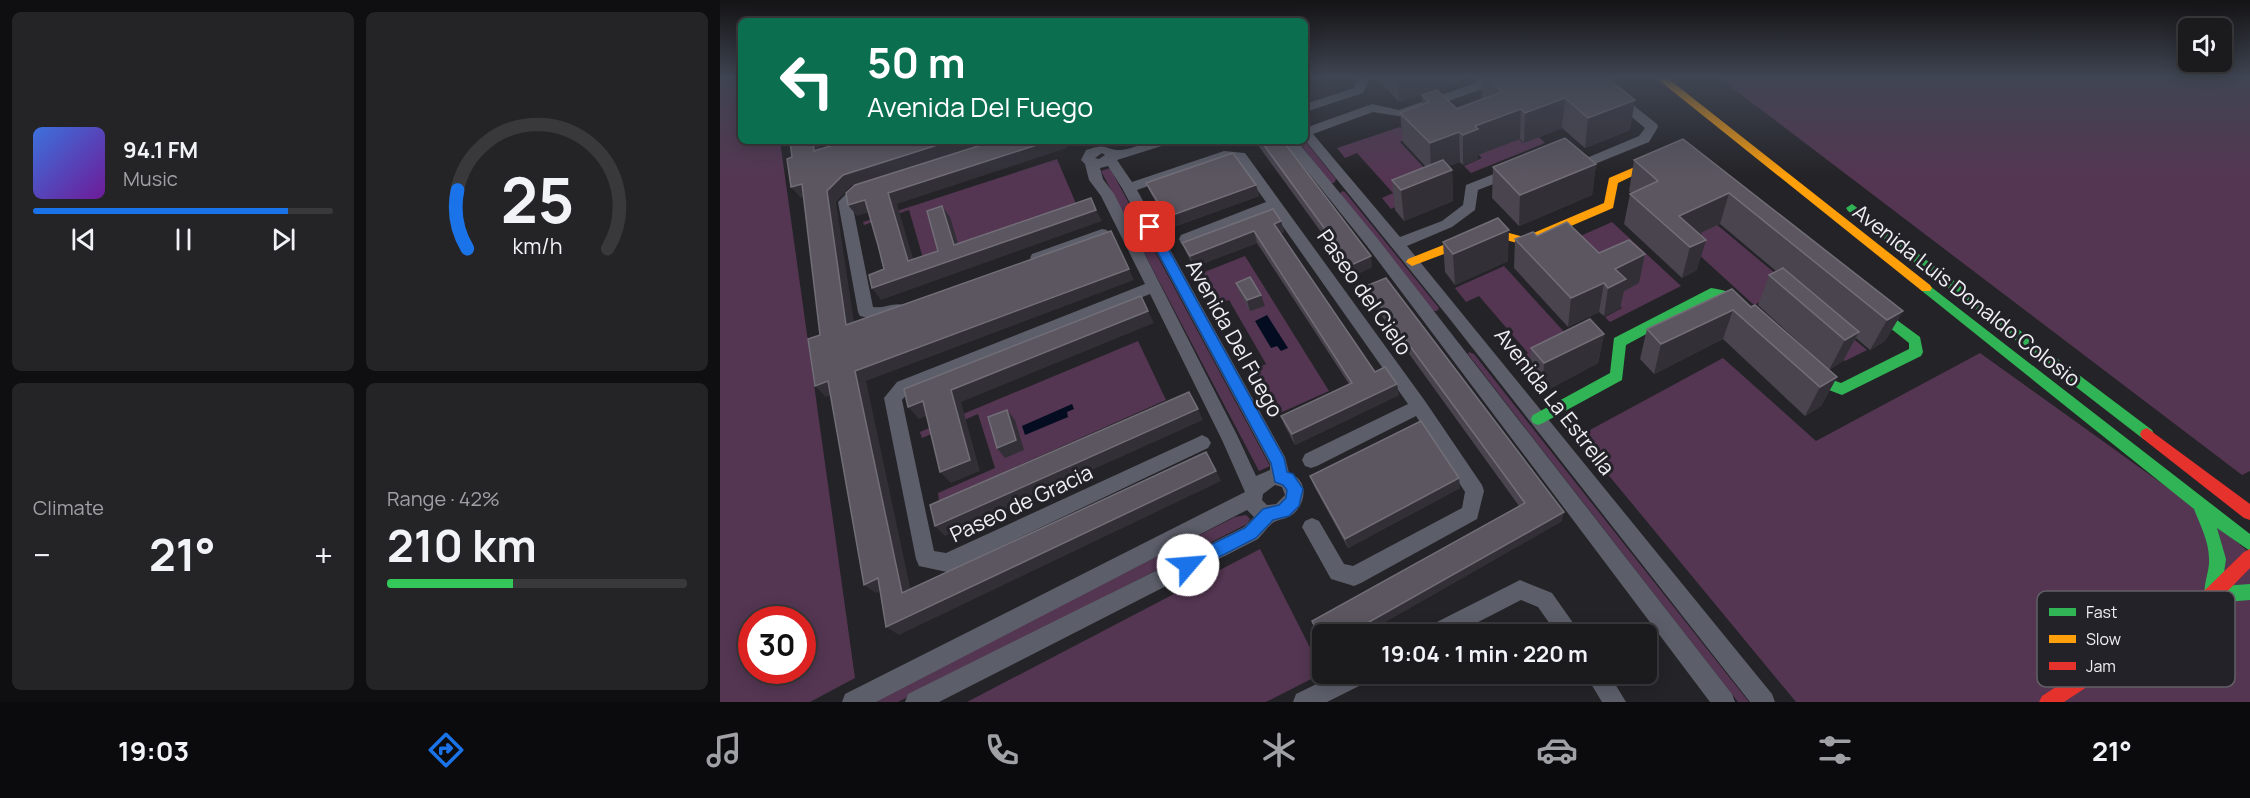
<!DOCTYPE html>
<meta charset="utf-8">
<style>
:root{--surface:#1b1a1d;--page:#242326;--text:#f1f3f6;--muted:#a0a1a4;--line:#39383b;--accent:#1a73e8}
body{margin:0;font-family:Manrope,sans-serif;background:var(--page);color:var(--text);height:100vh;display:flex;flex-direction:column;font-size:22px;white-space:nowrap}
*{box-sizing:border-box;margin:0}
p{font-size:20px;color:var(--muted)}
.icon{flex:none;width:33px;height:33px;fill:none;stroke:currentColor;stroke-width:2;stroke-linecap:round;stroke-linejoin:round}
.map{position:relative;flex:1;overflow:hidden}
.drawer{display:flex;flex-direction:column;gap:12px;padding:12px;background:#0f0e10;width:720px}
.drawer>*{flex:none}
.hud{position:absolute;left:18px;top:18px;width:570px;height:126px;border-radius:9px;box-shadow:0 3px 15px #0003,0 0 0 2px var(--line);background:#0b6e4f;color:#fff;overflow:hidden}
.buttons{position:absolute;left:1458px;top:18px;display:grid;gap:12px}
.buttons a{display:grid;place-items:center;width:54px;height:54px;border-radius:9px;background:var(--surface);box-shadow:0 3px 15px #0003,0 0 0 2px var(--line);font-size:30px}
.speed{position:absolute;left:18px;top:606px;display:flex;gap:12px;font-size:30px;font-weight:700;text-align:center}
.speed>*{display:grid;place-content:center;width:78px;height:78px;border-radius:50%;background:var(--surface);box-shadow:0 3px 15px #0003,0 0 0 2px var(--line);line-height:1}
.speed .limit{border:9px solid #d22;background:#fff;color:#111}
.pin{position:absolute;display:grid;place-items:center;width:51px;height:51px;color:#fff;margin:-26px;border-radius:12px;box-shadow:0 3px 9px #0006}
.me{position:absolute;width:66px;margin:-33px;rotate:63deg;stroke-linejoin:round;filter:drop-shadow(0 0 4px #0008)}
.turn{display:flex;align-items:center;gap:21px;height:126px;padding:0 30px;font-size:27px}
.turn .icon{width:78px;height:78px;stroke-width:2.5}
.turn b{display:block;font-size:42px;line-height:51px}
.big{font-size:45px;font-weight:700;line-height:1.1}
.drawer .card{flex:1;display:flex;flex-direction:column;justify-content:center;gap:9px;min-width:0;padding:0 21px;border-radius:9px;background:var(--page)}
.drawer .dial{align-items:center;gap:0}
.dial svg{height:156px;overflow:visible;fill:none;stroke:var(--line);stroke-width:7;stroke-linecap:round;text-anchor:middle}
.dial text{fill:var(--text);stroke:none}
.song{display:flex;align-items:center;gap:18px}
.cover{width:72px;height:72px;border-radius:9px;background:linear-gradient(135deg,hsl(220 70% 55%),hsl(280 70% 35%))}
.played{height:6px;border-radius:3px;background:linear-gradient(90deg,var(--accent) 85%,var(--line) 85%)}
.keys{display:flex;justify-content:space-around;direction:ltr}
.heat{display:flex;justify-content:space-between;align-items:center;font-size:33px;direction:ltr}
.charge{height:9px;border-radius:4px;background:linear-gradient(90deg,#34c759 42%,var(--line) 0)}
.drawer .tiles{flex:1;display:grid;gap:12px;grid-template-columns:repeat(2,1fr)}
.trip{position:absolute;left:592px;top:624px;width:345px;height:60px;border-radius:9px;background:var(--surface);box-shadow:0 3px 15px #0003,0 0 0 2px var(--line);font-weight:700;line-height:60px;text-align:center}
.dock{display:flex;height:96px;justify-content:space-around;align-items:center;background:#0b0a0c;color:var(--muted)}
.dock .icon{width:42px;height:42px}
.dock .selected{color:var(--accent)}
.dock b{font-size:27px;color:var(--text)}
main{display:flex;flex:1;min-height:0}
.map>svg:first-child{display:block}
</style>
<main>
<section class="drawer">
<div class="tiles">
<div class="card">
<div class="song"><i class="cover"></i><div><b>94.1 FM</b><p>Music</p></div></div>
<div class="played"></div>
<div class="keys"><svg class="icon" aria-label="previous" viewBox="0 0 24 24"><path d="M18 5L8 12l10 7zM5 5v14"/></svg><svg class="icon" aria-label="pause" viewBox="0 0 24 24"><path d="M8 5v14M16 5v14"/></svg><svg class="icon" aria-label="next" viewBox="0 0 24 24"><path d="M6 5l10 7-10 7zM19 5v14"/></svg></div>
</div>
<div class="card dial"><svg viewBox="0 0 100 80">
<path d="M14 69A42 42 0 1 1 86 69"/>
<path d="M14 69A42 42 0 0 1 9 39" stroke="#1a73e8"/>
<text x="50" y="56" font-size="32" font-weight="700">25</text>
<text x="50" y="72" font-size="11">km/h</text>
</svg></div>
<div class="card"><p>Climate</p>
<div class="heat"><a>−</a><b class="big">21°</b><a>+</a></div>
</div>
<div class="card"><p>Range · 42%</p><b class="big">210 km</b><div class="charge"></div></div>
</div>
</section>
<div class="map">
<svg width="1530" height="702" viewBox="0 0 1530 702">
<rect width="100%" height="100%" fill="#242327"/>
<g fill="#543652" fill-rule="evenodd">
<path d="M 0,77 L 21,77 L 21,141 L 60,141 L 135,678 L 90,702 L 0,702 ZM 32,620 L 82,620 L 82,670 L 32,670 Z"/>
<polygon points="998,77 1530,77 1530,471 1522,475"/>
<polygon points="773,94 762,104 803,143 819,137 825,143 751,173 744,166 762,158 721,118 701,120"/>
<polygon points="680,127 691,137 680,142 711,175 731,181 671,209 662,198 673,193 637,153 625,158 617,148"/>
<polygon points="578,141 585,141 616,179 614,183 610,183"/>
<polygon points="337,159 357,206 203,258 189,210 144,225 143,222"/>
<polygon points="390,168 550,466 539,471 381,171"/>
<polygon points="941,178 1147,350 1125,361 1050,297 1034,305 965,242 982,234 925,185"/>
<polygon points="622,191 625,192 719,308 717,311 713,311 620,194"/>
<polygon points="892,222 961,286 890,322 885,317 902,308 845,250 822,253"/>
<polygon points="525,256 609,391 560,413 535,369 546,364 509,300 494,306 477,275"/>
<polygon points="784,266 857,346 805,372 795,360 808,353 759,296 746,302 735,288"/>
<polygon points="418,341 446,400 219,501 218,493 275,468 258,414 202,438 200,432"/>
<polygon points="749,352 754,354 1029,702 1018,702 748,354"/>
<polygon points="1260,353 1476,508 1530,553 1530,702 1076,702 857,437 1003,358 1096,441"/>
<polygon points="526,515 530,519 527,524 178,702 150,702 515,517"/>
<polygon points="540,549 603,673 546,702 247,702"/>
</g>
<g fill="#030c20">
<polygon points="547,315 568,348 561,351 557,346 551,348 535,321"/>
<polygon points="352,404 354,409 347,412 348,417 305,435 302,426"/>
</g>
<g fill="none" stroke-linecap="round" stroke-linejoin="round">
<g fill="#5c5f6a" fill-rule="evenodd">
<polygon points="638,77 650,77 643,93 585,112 585,104 634,88"/>
<polygon points="759,77 771,77 768,87 684,117 653,112 593,134 680,237 722,221 743,205 746,185 789,168 799,168 801,171 799,174 758,190 755,210 732,227 687,246 1052,694 1055,702 1030,702 729,318 585,140 585,128 652,104 679,110 758,82"/>
<polygon points="864,77 878,77 937,124 938,127 929,142 875,164 870,165 844,159 842,156 844,153 849,152 869,157 919,136 925,128"/>
<polygon points="105,141 149,141 147,144 113,150 108,149"/>
<path d="M 429,141 L 450,141 L 448,144 L 397,160 L 412,182 L 504,151 L 525,153 L 705,401 L 762,485 L 764,491 L 757,519 L 641,583 L 634,586 L 611,579 L 582,527 L 585,521 L 592,518 L 599,521 L 624,564 L 633,566 L 742,508 L 745,492 L 696,416 L 597,466 L 591,468 L 585,466 L 582,460 L 585,454 L 688,404 L 552,211 L 471,243 L 461,243 L 459,239 L 461,235 L 546,202 L 516,160 L 505,159 L 417,190 L 565,457 L 569,473 C 589,480 587,503 572,515 C 566,519 560,519 554,522 C 548,526 543,534 538,539 L 219,702 L 185,702 L 188,694 L 524,527 L 534,517 L 527,510 L 156,702 L 122,702 L 125,694 L 525,492 L 502,440 L 430,294 L 189,392 L 182,400 L 214,551 L 226,553 L 476,438 L 482,435 L 488,438 L 491,443 L 488,448 L 227,572 L 199,566 L 196,559 L 164,398 L 177,382 L 425,284 L 381,196 L 369,180 L 365,164 L 361,160 L 366,150 C 388,142 385,150 400,150 C 409,150 421,144 429,141 ZM 382,153 L 385,155 L 379,159 L 375,158 ZM 388,166 L 402,188 L 550,464 L 550,470 L 536,476 L 517,435 L 394,194 L 383,179 L 380,168 ZM 555,485 L 562,487 L 565,495 L 556,504 L 547,505 L 542,500 L 543,494 Z"/>
<polygon points="563,141 577,141 657,238 1012,694 1015,702 990,702 647,246"/>
<path d="M 144,184 L 151,189 L 132,203 L 153,307 C 164,309 173,302 184,305 L 186,309 L 184,313 L 162,321 L 140,316 L 138,312 L 118,202 L 132,188 Z"/>
<polygon points="382,229 387,230 389,234 387,238 317,263 310,258 312,254"/>
<polygon points="800,580 832,593 856,627 859,634 837,634 818,607 801,600 735,634 704,634 707,627"/>
<polygon points="617,674 650,674 647,682 607,702 573,702 576,694"/>
<polygon points="865,674 889,674 906,702 882,702"/>
</g>
<g fill="#30b455" fill-rule="evenodd">
<polygon points="1132,204 1432,430 1434,434 1432,438 1427,440 1422,438 1128,211 1126,208"/>
<path d="M 1206,283 L 1530,534 L 1530,551 L 1497,528 L 1506,559 L 1502,586 L 1530,584 L 1530,600 L 1492,603 L 1486,601 C 1481,589 1490,572 1489,559 C 1489,541 1480,525 1474,509 L 1202,291 L 1200,288 Z"/>
<path d="M 991,288 C 1010,291 1020,294 1031,311 L 1030,314 L 1020,314 L 1004,299 L 993,298 L 906,345 L 902,380 L 823,423 L 818,425 L 813,423 L 811,419 L 813,415 L 890,373 L 894,338 Z"/>
<path d="M 1151,301 L 1200,337 L 1203,352 L 1201,356 L 1122,395 C 1106,389 1091,384 1082,369 L 1084,365 L 1094,365 L 1110,379 L 1121,383 L 1189,349 L 1189,343 L 1146,309 L 1145,306 L 1146,303 Z"/>
</g>
<g fill="#ff9f0a" fill-rule="evenodd">
<polygon points="935,77 946,77 1210,285 1212,288 1210,291 1202,291"/>
<polygon points="938,157 942,158 942,162 898,183 893,208 809,244 805,245 778,238 748,245 692,266 686,262 688,259 741,238 778,230 804,237 884,203 889,178"/>
</g>
<g fill="#e5322d" fill-rule="evenodd">
<polygon points="1427,428 1530,504 1530,520 1524,518 1422,438 1420,434 1422,430"/>
<polygon points="1530,549 1530,568 1498,601 1344,702 1319,702 1322,696 1486,589 1524,552"/>
</g>
</g>
<g fill="#49444e">
<polygon points="658,77 745,77 745,79 679,102 659,80"/>
<polygon points="762,77 886,77 910,130 865,148 842,128 804,143 800,139 758,155 758,159 743,165 740,162 728,166 732,170 733,201 684,221 675,210 672,180 706,167 683,142 680,113 702,104 702,95 737,109 762,100"/>
<polygon points="963,139 1183,311 1165,341 1150,350 1136,338 1123,361 1109,370 1038,305 1049,275 1056,271 1000,224 979,234 977,270 962,278 904,224 910,194 911,193 909,191 914,160"/>
<polygon points="535,141 563,141 652,267 633,276"/>
<polygon points="876,164 872,195 799,226 772,198 773,167"/>
<polygon points="426,183 536,185 539,196 451,228 431,194"/>
<polygon points="561,221 564,232 561,233 655,372 679,395 575,445 565,426 561,416 629,384 537,243 474,267 467,254 462,243"/>
<polygon points="817,236 879,253 925,254 919,283 904,291 900,308 884,316 879,312 848,327 794,268 795,239"/>
<polygon points="723,242 788,261 735,285 725,272"/>
<polygon points="516,283 545,306 530,311 520,294"/>
<polygon points="646,286 842,521 644,634 603,634 603,645 592,621 799,506 648,297"/>
<polygon points="1012,289 1031,307 1117,377 1101,406 1085,416 1003,339 934,374 920,359 927,329"/>
<polygon points="884,334 878,363 822,393 809,377 811,348"/>
<polygon points="590,476 740,488 628,548 594,486"/>
</g>
<g fill="#322f37">
<polygon points="677,77 745,77 745,79 679,102"/>
<polygon points="845,98 842,128 804,143 805,113"/>
<polygon points="915,100 910,130 865,148 868,118"/>
<polygon points="801,109 800,139 758,155 758,159 743,165 743,135 755,126"/>
<polygon points="739,132 740,162 711,173 710,143"/>
<polygon points="93,141 100,141 103,162 94,151"/>
<polygon points="230,141 273,141 131,186 116,202 136,336 126,325 107,191 123,175"/>
<polygon points="329,141 344,141 347,148 177,204 197,272 188,261 168,193"/>
<polygon points="876,164 872,195 799,226 800,195"/>
<polygon points="732,170 733,201 684,221 681,190"/>
<polygon points="82,184 92,195 81,198 71,187"/>
<polygon points="536,185 539,196 451,228 447,217"/>
<polygon points="1009,193 1000,224 963,241 959,216"/>
<polygon points="145,200 154,211 137,216 128,205"/>
<polygon points="222,206 230,217 242,257 234,245"/>
<polygon points="376,210 382,221 161,300 152,288"/>
<polygon points="561,221 564,232 557,235 554,224"/>
<polygon points="789,230 788,261 735,285 733,254"/>
<polygon points="534,231 537,243 474,267 470,256"/>
<polygon points="986,240 977,270 962,278 970,247"/>
<polygon points="925,254 919,283 904,291 900,308 884,316 888,288 895,269"/>
<polygon points="651,256 652,267 633,276 631,265"/>
<polygon points="409,269 414,280 146,381 193,601 182,593 135,371"/>
<polygon points="884,283 879,312 848,327 851,298"/>
<polygon points="541,295 545,306 530,311 527,300"/>
<polygon points="1013,310 1003,339 934,374 941,344"/>
<polygon points="428,311 434,323 241,402 260,471 231,483 220,472 231,390"/>
<polygon points="1183,311 1165,341 1150,350 1167,320"/>
<polygon points="1139,332 1123,361 1109,370 1125,340"/>
<polygon points="884,334 878,363 822,393 824,363"/>
<polygon points="1117,377 1101,406 1085,416 1100,387"/>
<polygon points="108,381 119,392 106,397 95,386"/>
<polygon points="677,384 679,395 575,445 572,434"/>
<polygon points="203,401 214,413 199,419 188,407"/>
<polygon points="478,409 483,420 225,536 215,526"/>
<polygon points="287,410 295,420 304,450 285,458 277,448"/>
<polygon points="496,471 501,481 179,635 166,627"/>
<polygon points="739,478 740,488 628,548 625,539"/>
<polygon points="844,512 842,521 644,634 628,634"/>
<polygon points="158,578 170,587 156,593 144,585"/>
</g>
<g fill="#5b5660" stroke="#726e77" stroke-width="1.5">
<polygon points="765,77 886,77 915,100 868,118 845,98 805,113 801,109 755,126 758,129 743,135 739,132 710,143 680,113 709,102 702,95 717,90 737,109 782,92"/>
<polygon points="845,138 876,164 800,195 773,167"/>
<polygon points="963,139 1183,311 1167,320 1009,193 959,216 986,240 970,247 910,194 938,181 914,160"/>
<polygon points="70,141 93,141 94,151 123,142 123,141 230,141 123,175 107,191 126,325 391,231 409,269 135,371 182,593 486,452 496,471 166,627 158,578 144,585 108,381 95,386 88,339 100,335 82,184 71,187 67,159 72,157"/>
<polygon points="274,141 329,141 168,193 188,261 218,251 207,211 222,206 234,245 371,198 376,210 152,288 149,275 164,269 158,245 145,200 128,205 126,193 135,185"/>
<polygon points="541,141 563,141 651,256 631,265"/>
<polygon points="513,153 536,185 447,217 426,183"/>
<polygon points="723,160 732,170 681,190 672,180"/>
<polygon points="553,209 561,221 554,224 655,372 665,367 677,384 572,434 561,416 632,383 534,231 470,256 462,243"/>
<polygon points="778,218 789,230 733,254 723,242"/>
<polygon points="847,222 879,253 909,240 925,254 895,269 906,279 888,288 884,283 851,298 795,239 813,232 817,236"/>
<polygon points="1063,268 1139,332 1125,340 1049,275"/>
<polygon points="530,277 541,295 527,300 516,283"/>
<polygon points="666,278 844,512 628,634 603,634 603,643 592,621 805,503 646,286"/>
<polygon points="1012,289 1031,307 1035,305 1117,377 1100,387 1013,310 941,344 927,329"/>
<polygon points="421,296 428,311 231,390 250,460 220,472 203,401 188,407 184,389"/>
<polygon points="870,319 884,334 824,363 811,348"/>
<polygon points="469,392 478,409 215,526 210,505"/>
<polygon points="287,410 296,440 277,448 268,417"/>
<polygon points="701,421 739,478 625,539 590,476"/>
</g>
<linearGradient id="sky" x2="0" y2="1"><stop stop-color="#141315"/><stop offset="0.44" stop-color="#3f4552"/><stop offset="1" stop-color="#3f4552" stop-opacity="0"/></linearGradient>
<rect width="1530" height="176" fill="url(#sky)"/>
<polygon fill="#1a73e8" stroke="#114b97" stroke-width="1.5" points="430,223 436,227 564,458 567,472 573,474 583,489 579,506 569,516 553,520 536,538 468,573 462,570 460,565 462,559 525,528 543,509 559,505 566,498 567,490 563,485 555,482 551,463 424,227"/>
<g text-anchor="middle" dominant-baseline="central" stroke-width="6" stroke-linejoin="round" paint-order="stroke">
<g font-size="21" fill="#f0f0f4" stroke="#232228">
<text transform="translate(645 292) rotate(55)">Paseo del Cielo</text>
<text transform="translate(1247 295) rotate(38)">Avenida Luis Donaldo Colosio</text>
<text transform="translate(515 338) rotate(61)">Avenida Del Fuego</text>
<text transform="translate(835 401) rotate(52)">Avenida La Estrella</text>
<text transform="translate(301 503) rotate(-25)">Paseo de Gracia</text>
</g>
</g>
<rect x="1317" y="591" width="198" height="96" rx="9" fill="#232228" stroke="#606065" stroke-width="1.5"/>
<rect x="1329" y="608" width="27" height="8" fill="#30b455"/>
<rect x="1329" y="635" width="27" height="8" fill="#ff9f0a"/>
<rect x="1329" y="662" width="27" height="8" fill="#e5322d"/>
<g font-size="16" fill="#f0f0f4">
<text x="1366" y="618">Fast</text>
<text x="1366" y="645">Slow</text>
<text x="1366" y="672">Jam</text>
</g>
</svg>
<div class="buttons">
<a><svg class="icon" aria-label="sound" viewBox="0 0 24 24"><path d="M4 9h4l5-4v14l-5-4H4zM17 9q2 3 0 6"/></svg></a>
</div>
<div class="speed"><div class="limit">30</div></div>
<div class="pin" style="left:430px;top:227px;background:#d93025"><svg class="icon" aria-label="arrive" viewBox="0 0 24 24"><path d="M6 21V4h12l-3 4 3 4H6"/></svg></div>
<svg class="me" style="left:468px;top:565px" viewBox="-20 -20 40 40"><circle r="19" fill="#fff"/><path d="M0-13L10 11 0 6-10 11z" fill="#1a73e8"/></svg>
<div class="trip">19:04 · 1 min · 220 m</div>
<div class="hud">
<div class="turn"><svg class="icon" aria-label="left" viewBox="0 0 24 24"><path d="M17 20v-9H6M10 6l-5 5 5 5"/></svg><div><b>50 m</b>Avenida Del Fuego</div></div>
</div>
</div>
</main>
<nav class="dock">
<b>19:03</b>
<svg class="icon selected" aria-label="directions" viewBox="0 0 24 24"><path d="M12 3l9 9-9 9-9-9zM9 14v-3h6M13 9l2 2-2 2"/></svg>
<svg class="icon" aria-label="music" viewBox="0 0 24 24"><path d="M9 18V5l10-2v13"/><circle cx="6" cy="18" r="3"/><circle cx="16" cy="16" r="3"/></svg>
<svg class="icon" aria-label="phone" viewBox="0 0 24 24"><path d="M5 4h4l2 5-3 2q2 4 5 5l2-3 5 2v4C11 20 4 13 5 4z"/></svg>
<svg class="icon" aria-label="climate" viewBox="0 0 24 24"><path d="M12 3v18M4 7l16 10M4 17L20 7"/></svg>
<svg class="icon" aria-label="car" viewBox="0 0 24 24"><path d="M5 17H2v-5l4-1 3-4h7l3 4 3 1v5h-3M9 17h6M6 11h13"/><circle cx="7" cy="17" r="2"/><circle cx="17" cy="17" r="2"/></svg>
<svg class="icon" aria-label="filters" viewBox="0 0 24 24"><path d="M4 7h16M4 17h16"/><circle cx="9" cy="7" r="2"/><circle cx="15" cy="17" r="2"/></svg>
<b>21°</b>
</nav>
